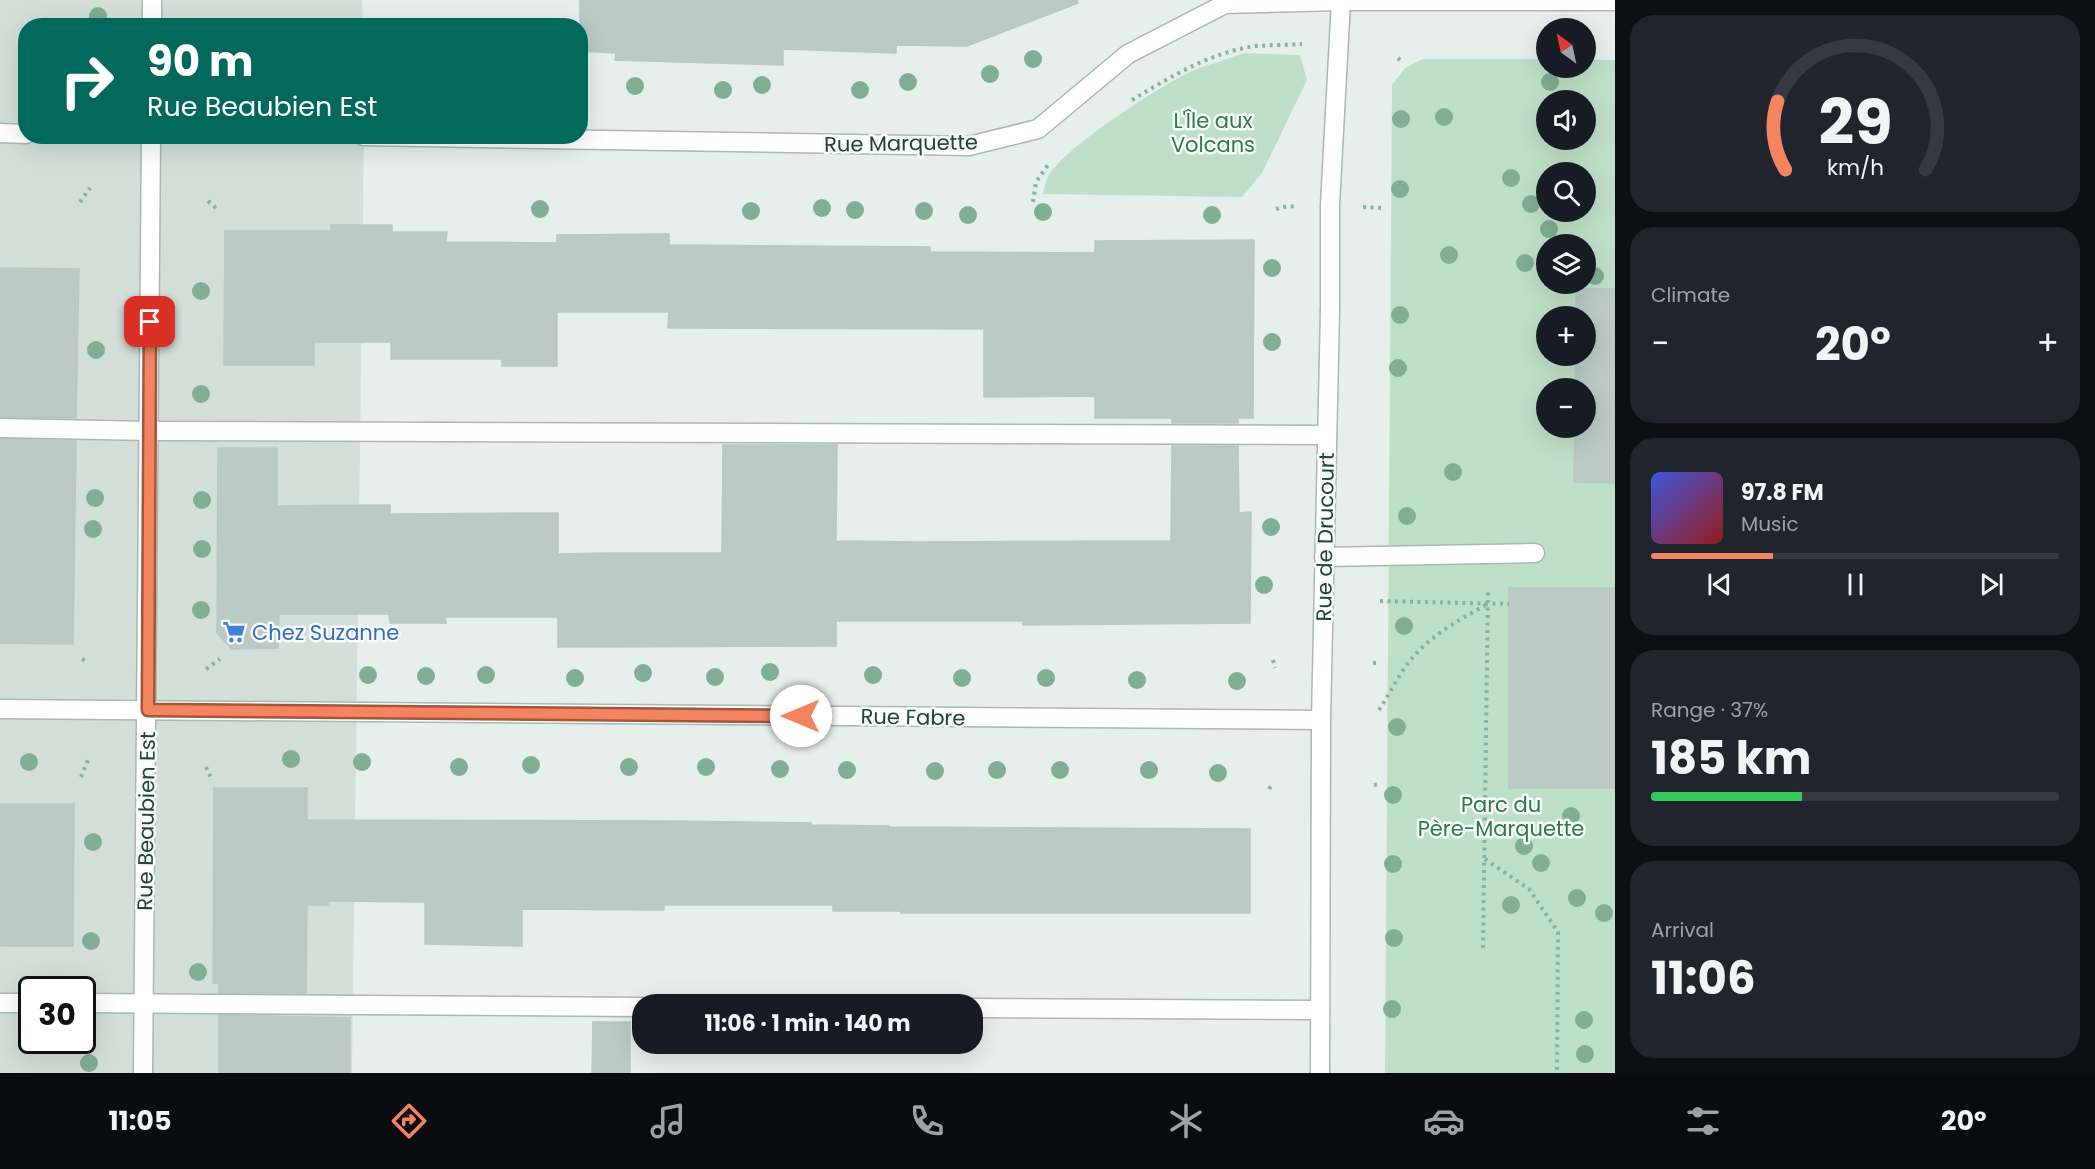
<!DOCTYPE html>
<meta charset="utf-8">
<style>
:root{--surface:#171b24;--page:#20242c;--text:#f1f3f6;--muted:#9ea1a6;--line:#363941;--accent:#f4845f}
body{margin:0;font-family:Poppins,sans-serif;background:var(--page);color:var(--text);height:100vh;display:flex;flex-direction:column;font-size:22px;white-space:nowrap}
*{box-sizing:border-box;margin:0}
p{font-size:20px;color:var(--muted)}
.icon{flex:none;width:33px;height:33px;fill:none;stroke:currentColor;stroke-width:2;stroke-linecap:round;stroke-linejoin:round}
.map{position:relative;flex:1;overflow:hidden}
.sheet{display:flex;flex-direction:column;gap:15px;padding:15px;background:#0d0f14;width:480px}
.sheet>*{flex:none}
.hud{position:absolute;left:18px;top:18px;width:570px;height:126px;border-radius:24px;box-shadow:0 6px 24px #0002;background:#00695c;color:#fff;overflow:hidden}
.needle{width:39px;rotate:327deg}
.fabs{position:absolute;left:1536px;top:18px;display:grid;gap:12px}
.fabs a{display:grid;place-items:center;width:60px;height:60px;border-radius:50%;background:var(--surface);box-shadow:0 6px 24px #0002;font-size:30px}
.speed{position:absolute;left:18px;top:976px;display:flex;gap:12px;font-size:30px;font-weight:700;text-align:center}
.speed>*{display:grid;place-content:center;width:78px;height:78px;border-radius:50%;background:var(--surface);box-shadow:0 6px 24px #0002;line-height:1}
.speed .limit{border:3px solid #111;border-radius:9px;background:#fff;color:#111}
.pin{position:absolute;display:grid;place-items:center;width:51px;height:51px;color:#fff;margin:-26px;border-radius:12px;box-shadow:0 3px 9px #0006}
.me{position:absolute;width:66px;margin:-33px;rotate:270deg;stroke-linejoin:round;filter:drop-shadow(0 0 4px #0008)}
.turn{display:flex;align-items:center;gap:21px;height:126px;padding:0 30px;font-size:27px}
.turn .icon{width:78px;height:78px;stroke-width:2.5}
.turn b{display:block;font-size:42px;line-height:51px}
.big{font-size:45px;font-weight:700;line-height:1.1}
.sheet .widget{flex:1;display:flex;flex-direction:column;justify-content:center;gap:9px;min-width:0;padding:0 21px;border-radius:24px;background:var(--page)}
.sheet .dial{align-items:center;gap:0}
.dial svg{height:156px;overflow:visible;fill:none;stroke:var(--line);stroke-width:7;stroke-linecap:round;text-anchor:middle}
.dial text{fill:var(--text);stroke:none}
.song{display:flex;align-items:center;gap:18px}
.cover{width:72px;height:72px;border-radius:9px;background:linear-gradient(135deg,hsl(230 70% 55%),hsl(0 70% 35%))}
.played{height:6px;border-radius:3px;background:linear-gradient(90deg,var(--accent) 30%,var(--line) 30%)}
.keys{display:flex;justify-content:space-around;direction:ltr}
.heat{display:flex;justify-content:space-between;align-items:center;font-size:33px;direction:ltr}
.charge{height:9px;border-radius:4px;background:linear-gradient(90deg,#34c759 37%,var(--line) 0)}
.trip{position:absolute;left:632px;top:994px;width:351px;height:60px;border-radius:24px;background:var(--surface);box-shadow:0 6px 24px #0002;font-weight:700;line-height:60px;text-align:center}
.menu{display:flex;height:96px;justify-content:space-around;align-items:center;background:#090b0e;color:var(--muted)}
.menu .icon{width:42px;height:42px}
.menu .on{color:var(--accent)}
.menu b{font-size:27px;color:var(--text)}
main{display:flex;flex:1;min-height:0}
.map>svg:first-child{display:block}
</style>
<main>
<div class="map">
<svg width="1615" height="1073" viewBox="0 0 1615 1073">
<rect width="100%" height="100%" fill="#e6efeb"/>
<path fill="#d4dfda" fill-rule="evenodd" d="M 0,0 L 362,0 L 363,25 L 26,26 L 26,136 L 364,137 L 352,1073 L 0,1073 ZM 32,990 L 82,990 L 82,1041 L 32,1041 Z"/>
<g fill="#bfe0c8" fill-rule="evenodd">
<path d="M 1245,53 L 1300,55 L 1307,80 L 1262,173 L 1242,197 L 1043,194 C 1044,189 1045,182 1048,177 C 1064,147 1160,86 1192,71 C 1209,64 1228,59 1245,53 Z"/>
<path d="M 1423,59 L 1546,59 L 1546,68 L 1586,68 L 1586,60 L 1615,60 L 1615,1073 L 1385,1073 L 1392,85 L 1405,68 ZM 1546,100 L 1586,100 L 1586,140 L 1546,140 ZM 1546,172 L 1586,172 L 1586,212 L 1546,212 ZM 1546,244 L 1586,244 L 1586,284 L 1546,284 ZM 1546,316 L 1586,316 L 1586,356 L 1546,356 ZM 1546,388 L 1586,388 L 1586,428 L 1546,428 Z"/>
</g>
<g fill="#bbcac4" stroke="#b8c9c2" stroke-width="1.5">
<polygon points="580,0 1077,0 1078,3 967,46 896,45 896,53 783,49 783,65 615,60 616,53 580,51"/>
<polygon points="331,225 392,225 392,232 447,232 446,242 557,243 557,235 669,234 669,245 930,247 930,252 1095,253 1095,241 1254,240 1253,418 1238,418 1238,423 1172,423 1172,418 1095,418 1095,396 984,397 984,329 668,328 669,312 557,312 557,366 502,366 502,359 391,359 391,342 314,342 314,365 224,365 225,231 331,231"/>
<polygon points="0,268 79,269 76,418 0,417"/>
<polygon points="1576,289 1615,289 1615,483 1574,482 1575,428 1586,428 1586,388 1575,388 1575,356 1586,356 1586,316 1576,316"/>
<polygon points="0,439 76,441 73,644 0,643"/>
<polygon points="723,445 837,445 836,541 919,542 1171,541 1172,446 1238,446 1239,513 1251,512 1250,623 1023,625 1023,621 836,621 836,646 558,647 558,617 445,617 446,623 390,623 389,614 279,614 278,648 232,649 217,633 218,448 277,448 277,506 390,505 390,514 558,513 558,554 611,553 722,553"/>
<rect x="1509" y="588" width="106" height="200"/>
<polygon points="214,788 307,788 307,820 665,821 811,823 811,825 889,826 889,827 1250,829 1250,913 901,913 901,911 833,911 833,905 664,905 664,910 522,909 522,946 425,944 425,902 328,901 328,905 307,905 306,993 219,993 219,983 213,983"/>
<polygon points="0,804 74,804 73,946 0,946"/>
<polygon points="219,1015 350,1018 350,1073 219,1073"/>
<polygon points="593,1022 630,1022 630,1073 592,1073"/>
</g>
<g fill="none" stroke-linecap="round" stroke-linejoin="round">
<g stroke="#a8b8b2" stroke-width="21">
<g id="service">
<polyline points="0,428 150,431 1327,435"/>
<polyline points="1324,557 1535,553"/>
<polyline points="0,1003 32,1003"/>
<polyline points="82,1003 642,1007"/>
<polyline points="972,1008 1320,1010"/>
</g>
</g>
<g stroke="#a8b8b2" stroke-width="21">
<polyline id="pedestrian" points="1330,310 1330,205 1341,1"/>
</g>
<g stroke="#a8b8b2" stroke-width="21">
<g id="minor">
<polyline points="0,133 26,134"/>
<polyline points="363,136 969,146 1038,129 1128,54 1225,4 1341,1 1615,1"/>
<polyline points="0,709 1321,720"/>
<polyline points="1320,1073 1321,720 1330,310"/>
</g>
</g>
<g stroke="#a8b8b2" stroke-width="21">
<g id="tertiary">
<polyline points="152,26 152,0"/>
<polyline points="143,1073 151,136"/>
</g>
</g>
<g stroke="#86b3a5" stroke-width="4" stroke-dasharray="3 4.5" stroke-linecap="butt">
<polyline points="1398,58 1401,61"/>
<path d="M 1132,100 C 1170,77 1211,52 1256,46 C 1271,45 1287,45 1302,44"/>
<polyline points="208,201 217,209"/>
<polyline points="80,202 90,188"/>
<polyline points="1033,202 1036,182 1050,162"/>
<polyline points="1363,207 1383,208"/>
<polyline points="1276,209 1282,207 1296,206"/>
<polyline points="1380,601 1509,604"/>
<polyline points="82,659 88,663"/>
<polyline points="1273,660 1275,668"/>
<polyline points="1373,663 1380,663"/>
<polyline points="206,669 220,659"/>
<path d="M 1379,710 C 1391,692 1400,671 1415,655 C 1434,633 1463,618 1487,604"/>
<polyline points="206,767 212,780"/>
<polyline points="81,777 88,760"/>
<polyline points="1374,785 1379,784"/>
<polyline points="1269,789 1273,783"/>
<polyline points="1485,859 1529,889 1558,932 1557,1073"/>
<polyline points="1483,948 1488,589"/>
</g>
<use href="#service" stroke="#fff" stroke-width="18"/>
<use href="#pedestrian" stroke="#fff" stroke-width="18"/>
<use href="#minor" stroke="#fff" stroke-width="18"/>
<use href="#tertiary" stroke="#fff" stroke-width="18"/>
</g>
<g fill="#80af93">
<circle cx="98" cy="16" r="9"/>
<circle cx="1033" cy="59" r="9"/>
<circle cx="990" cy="74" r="9"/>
<circle cx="908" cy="82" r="9"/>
<circle cx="1550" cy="82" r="9"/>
<circle cx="762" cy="85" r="9"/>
<circle cx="635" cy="86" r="9"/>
<circle cx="723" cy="90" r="9"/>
<circle cx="860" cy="90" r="9"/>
<circle cx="1444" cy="117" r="9"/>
<circle cx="1401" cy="119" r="9"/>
<circle cx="1511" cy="178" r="9"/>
<circle cx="1400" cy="189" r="9"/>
<circle cx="1531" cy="204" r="9"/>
<circle cx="822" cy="208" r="9"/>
<circle cx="540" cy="209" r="9"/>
<circle cx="855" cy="210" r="9"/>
<circle cx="751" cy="211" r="9"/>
<circle cx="924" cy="211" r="9"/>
<circle cx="1043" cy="212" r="9"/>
<circle cx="968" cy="215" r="9"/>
<circle cx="1212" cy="215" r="9"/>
<circle cx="1549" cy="229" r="9"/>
<circle cx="1449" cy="255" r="9"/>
<circle cx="1525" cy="263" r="9"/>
<circle cx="1272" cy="268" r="9"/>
<circle cx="1595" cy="276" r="9"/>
<circle cx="201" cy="291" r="9"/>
<circle cx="1400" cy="315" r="9"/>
<circle cx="1272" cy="342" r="9"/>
<circle cx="96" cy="350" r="9"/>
<circle cx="1398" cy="368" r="9"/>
<circle cx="201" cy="394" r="9"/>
<circle cx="1453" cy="472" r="9"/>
<circle cx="95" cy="498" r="9"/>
<circle cx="202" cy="500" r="9"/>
<circle cx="1407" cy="516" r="9"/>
<circle cx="1271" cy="527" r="9"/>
<circle cx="93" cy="529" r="9"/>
<circle cx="202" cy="549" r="9"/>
<circle cx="1264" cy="585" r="9"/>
<circle cx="201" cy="610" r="9"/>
<circle cx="1404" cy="626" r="9"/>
<circle cx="770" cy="672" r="9"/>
<circle cx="643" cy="673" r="9"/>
<circle cx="368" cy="675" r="9"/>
<circle cx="486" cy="675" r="9"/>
<circle cx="873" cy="675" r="9"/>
<circle cx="426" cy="676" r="9"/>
<circle cx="715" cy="677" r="9"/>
<circle cx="575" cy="678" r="9"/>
<circle cx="962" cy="678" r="9"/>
<circle cx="1046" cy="678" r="9"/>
<circle cx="1137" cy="680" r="9"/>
<circle cx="1237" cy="681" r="9"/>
<circle cx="1397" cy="727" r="9"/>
<circle cx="291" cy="759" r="9"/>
<circle cx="29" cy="762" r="9"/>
<circle cx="362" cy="762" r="9"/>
<circle cx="531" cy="765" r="9"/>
<circle cx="459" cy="767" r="9"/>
<circle cx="629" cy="767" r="9"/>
<circle cx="706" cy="767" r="9"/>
<circle cx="780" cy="769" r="9"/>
<circle cx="847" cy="770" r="9"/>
<circle cx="997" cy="770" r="9"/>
<circle cx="1060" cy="770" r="9"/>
<circle cx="1149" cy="770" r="9"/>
<circle cx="935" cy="771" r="9"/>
<circle cx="1218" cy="773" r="9"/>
<circle cx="1393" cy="795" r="9"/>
<circle cx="1571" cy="816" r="9"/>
<circle cx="93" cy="842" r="9"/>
<circle cx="1524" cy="846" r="9"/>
<circle cx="1541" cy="863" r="9"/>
<circle cx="1393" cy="864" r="9"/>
<circle cx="1577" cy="898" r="9"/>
<circle cx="1511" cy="905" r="9"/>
<circle cx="1604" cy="913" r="9"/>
<circle cx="1394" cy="938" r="9"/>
<circle cx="91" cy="941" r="9"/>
<circle cx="198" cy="972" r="9"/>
<circle cx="1392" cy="1009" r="9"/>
<circle cx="1584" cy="1020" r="9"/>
<circle cx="1585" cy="1054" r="9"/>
<circle cx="89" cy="1063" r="9"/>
</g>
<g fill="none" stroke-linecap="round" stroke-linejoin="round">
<g stroke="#9f563e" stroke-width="15">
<polyline id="route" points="150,322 148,710 801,716"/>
</g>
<use href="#route" stroke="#f4845f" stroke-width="10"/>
</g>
<defs>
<g id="supermarket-bare" transform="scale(1.8)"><path d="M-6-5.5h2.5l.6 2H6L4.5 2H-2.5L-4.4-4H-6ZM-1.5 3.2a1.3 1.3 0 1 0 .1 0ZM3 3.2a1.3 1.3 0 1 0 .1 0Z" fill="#3f7fe0" stroke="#f7fbf9" stroke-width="2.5" paint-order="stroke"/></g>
</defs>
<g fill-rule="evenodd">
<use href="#supermarket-bare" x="234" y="632"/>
</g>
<g text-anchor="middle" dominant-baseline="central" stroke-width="5" stroke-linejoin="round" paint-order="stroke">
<g font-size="21" fill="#2d7a4b" stroke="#f7fbf9">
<text x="1213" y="120">L'Île aux<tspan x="1213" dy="24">Volcans</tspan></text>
<text x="1501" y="804">Parc du<tspan x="1501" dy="24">Père-Marquette</tspan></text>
</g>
<g font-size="21" fill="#24423a" stroke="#f7fbf9">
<text transform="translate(901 143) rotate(-1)">Rue Marquette</text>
<text transform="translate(1325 537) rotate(-89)">Rue de Drucourt</text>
<text transform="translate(913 717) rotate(1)">Rue Fabre</text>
<text transform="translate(146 821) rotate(-89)">Rue Beaubien Est</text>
</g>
<g font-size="21" fill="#366cbe" stroke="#f7fbf9" text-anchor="start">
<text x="252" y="632">Chez Suzanne</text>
</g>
</g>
</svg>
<div class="fabs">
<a><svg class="needle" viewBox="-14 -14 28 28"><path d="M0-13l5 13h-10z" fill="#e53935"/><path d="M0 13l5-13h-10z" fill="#9ea1a6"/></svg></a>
<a><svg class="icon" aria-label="sound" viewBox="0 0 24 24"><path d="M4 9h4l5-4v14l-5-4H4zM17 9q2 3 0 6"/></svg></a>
<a><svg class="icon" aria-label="search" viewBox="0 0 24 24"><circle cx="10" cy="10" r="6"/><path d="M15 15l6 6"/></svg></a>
<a><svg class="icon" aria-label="layers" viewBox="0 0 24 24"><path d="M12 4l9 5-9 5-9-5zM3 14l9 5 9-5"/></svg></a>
<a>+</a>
<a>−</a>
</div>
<div class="speed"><div class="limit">30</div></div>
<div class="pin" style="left:150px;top:322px;background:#d93025"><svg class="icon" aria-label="arrive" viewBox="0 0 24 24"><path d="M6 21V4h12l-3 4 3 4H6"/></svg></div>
<svg class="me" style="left:801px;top:716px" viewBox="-20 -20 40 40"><circle r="19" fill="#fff"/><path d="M0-13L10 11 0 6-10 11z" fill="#f4845f"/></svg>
<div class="trip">11:06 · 1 min · 140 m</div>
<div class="hud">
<div class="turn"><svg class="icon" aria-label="right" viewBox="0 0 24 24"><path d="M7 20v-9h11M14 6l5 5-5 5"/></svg><div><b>90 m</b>Rue Beaubien Est</div></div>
</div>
</div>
<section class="sheet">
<div class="widget dial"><svg viewBox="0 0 100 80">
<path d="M14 69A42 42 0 1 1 86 69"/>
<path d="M14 69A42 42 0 0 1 10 34" stroke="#f4845f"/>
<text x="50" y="56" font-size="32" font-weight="700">29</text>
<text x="50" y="72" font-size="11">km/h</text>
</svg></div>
<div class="widget"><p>Climate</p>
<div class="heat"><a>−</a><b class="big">20°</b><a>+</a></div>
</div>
<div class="widget">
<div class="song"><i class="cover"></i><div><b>97.8 FM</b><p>Music</p></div></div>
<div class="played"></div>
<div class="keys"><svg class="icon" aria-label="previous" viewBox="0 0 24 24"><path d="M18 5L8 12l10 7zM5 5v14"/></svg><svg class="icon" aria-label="pause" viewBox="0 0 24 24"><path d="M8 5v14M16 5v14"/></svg><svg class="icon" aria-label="next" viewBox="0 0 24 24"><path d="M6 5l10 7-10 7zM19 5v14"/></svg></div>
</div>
<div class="widget"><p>Range · 37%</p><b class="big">185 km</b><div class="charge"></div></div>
<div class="widget"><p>Arrival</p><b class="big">11:06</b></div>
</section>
</main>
<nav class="menu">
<b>11:05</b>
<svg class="icon on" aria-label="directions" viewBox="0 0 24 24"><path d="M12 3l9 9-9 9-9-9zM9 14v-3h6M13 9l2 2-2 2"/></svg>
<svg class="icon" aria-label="music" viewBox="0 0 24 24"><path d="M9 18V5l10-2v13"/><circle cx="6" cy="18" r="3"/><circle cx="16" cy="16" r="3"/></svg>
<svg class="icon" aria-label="phone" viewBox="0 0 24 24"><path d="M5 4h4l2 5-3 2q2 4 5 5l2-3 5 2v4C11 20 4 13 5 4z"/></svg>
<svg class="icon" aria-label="climate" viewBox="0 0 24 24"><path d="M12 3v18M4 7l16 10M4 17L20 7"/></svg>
<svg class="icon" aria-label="car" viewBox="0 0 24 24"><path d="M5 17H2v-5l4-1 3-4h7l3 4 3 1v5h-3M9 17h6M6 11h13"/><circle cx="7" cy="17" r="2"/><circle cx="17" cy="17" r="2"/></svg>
<svg class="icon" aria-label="filters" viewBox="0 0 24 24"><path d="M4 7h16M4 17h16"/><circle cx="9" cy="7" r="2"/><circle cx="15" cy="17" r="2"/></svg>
<b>20°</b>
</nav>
